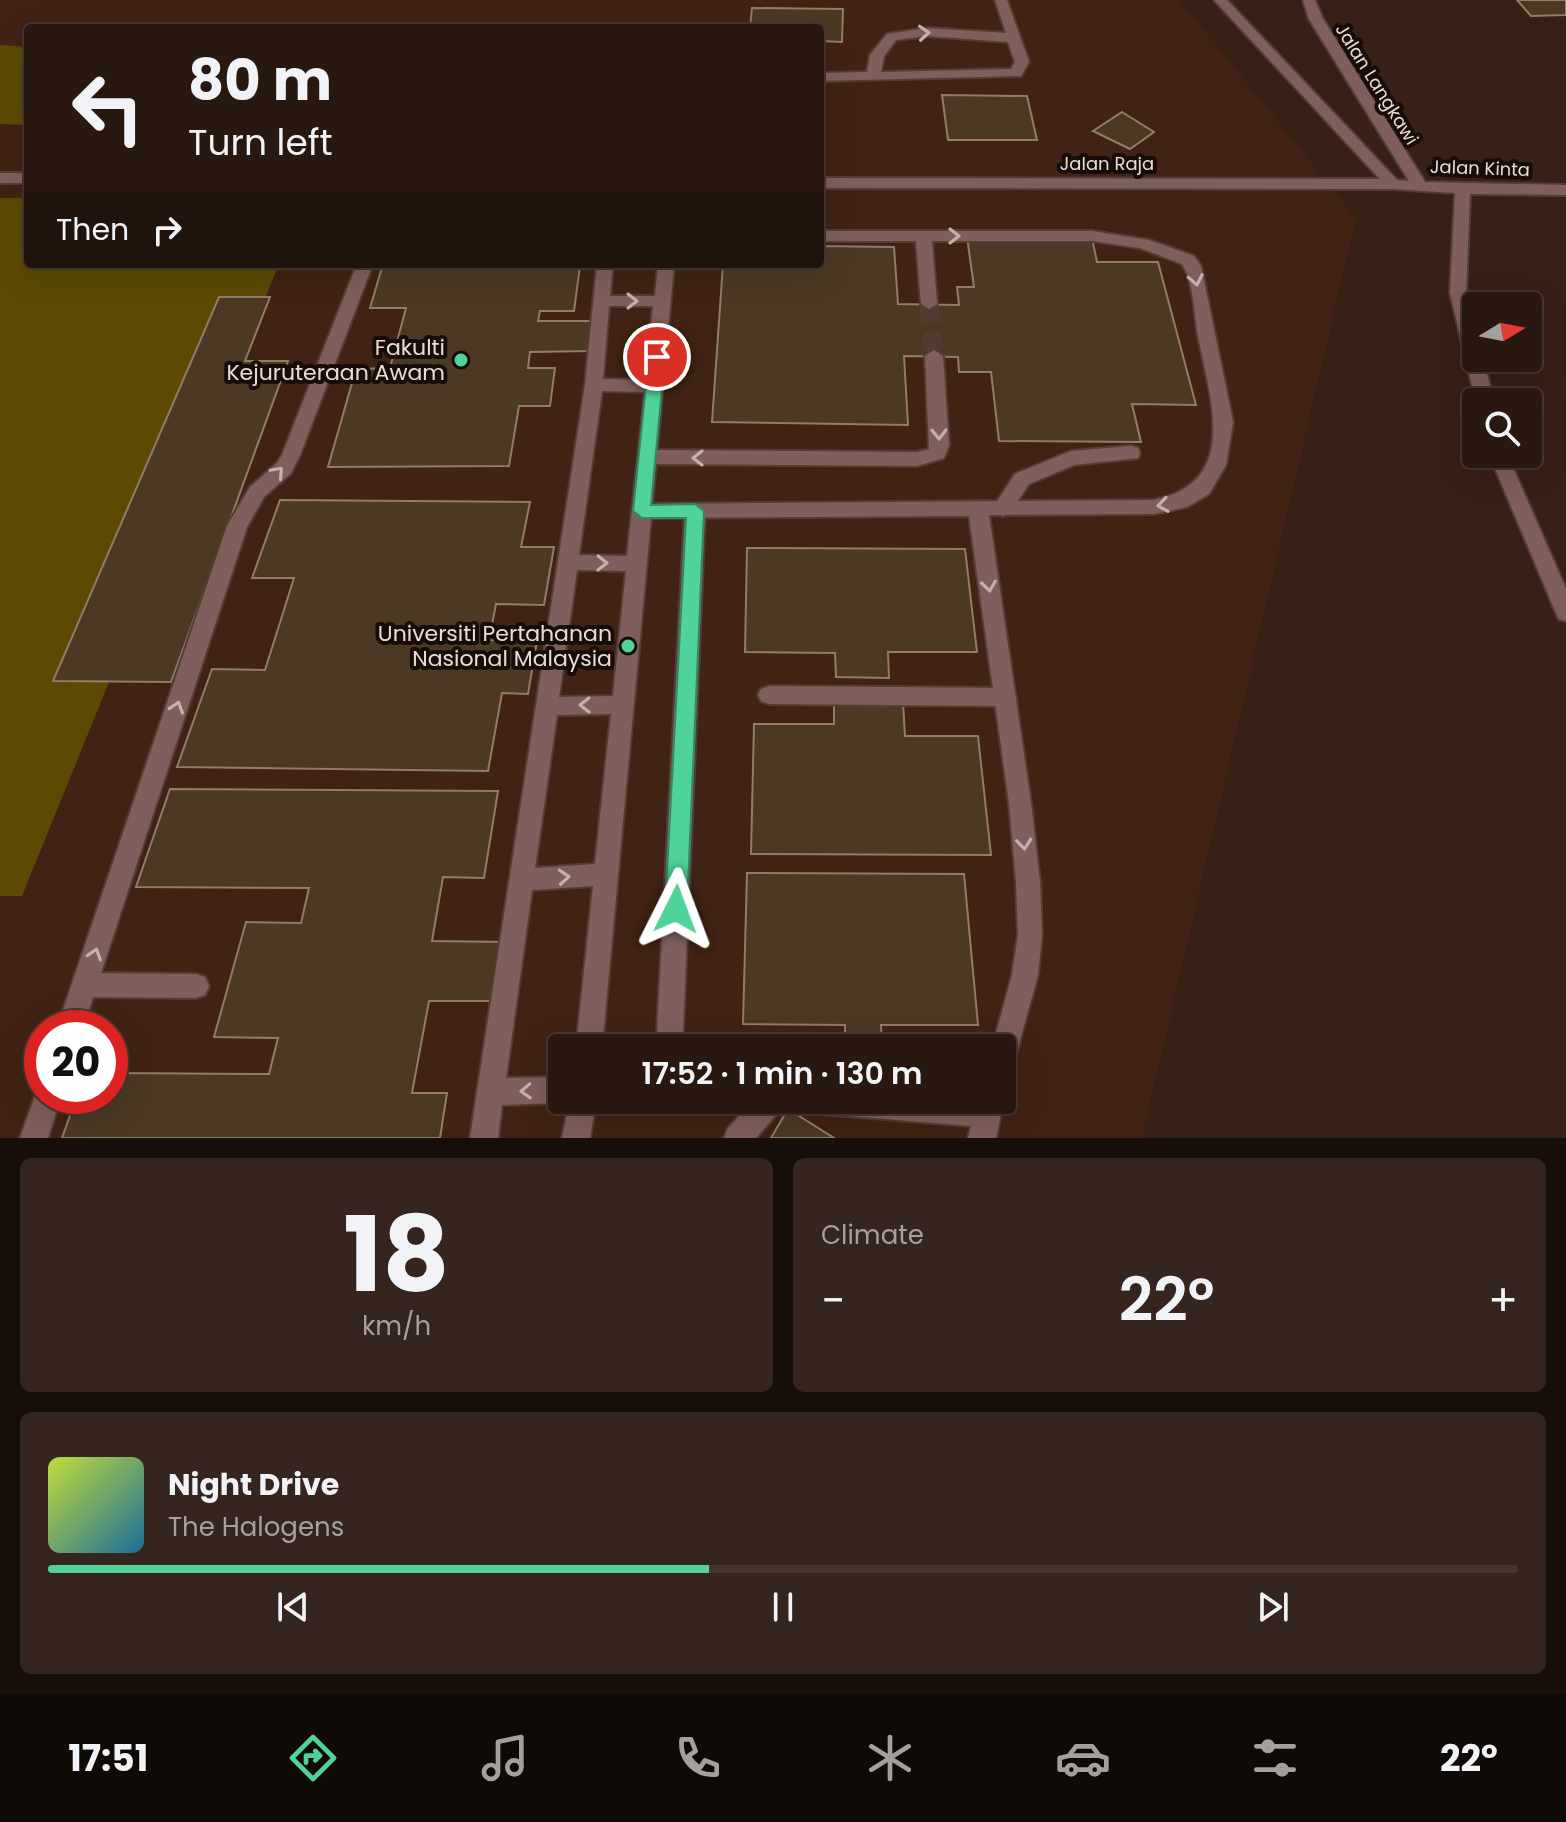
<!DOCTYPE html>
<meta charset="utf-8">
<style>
:root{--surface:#291810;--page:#35251e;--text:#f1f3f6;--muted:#a5a09f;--line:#453730;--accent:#50d398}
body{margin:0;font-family:Poppins,sans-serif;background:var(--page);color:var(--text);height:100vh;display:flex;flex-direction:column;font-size:30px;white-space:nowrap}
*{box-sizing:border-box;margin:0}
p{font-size:26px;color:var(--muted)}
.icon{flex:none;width:44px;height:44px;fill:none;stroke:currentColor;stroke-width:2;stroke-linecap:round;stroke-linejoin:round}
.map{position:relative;height:1138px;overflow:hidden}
.drawer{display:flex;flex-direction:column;gap:20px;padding:20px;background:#170d09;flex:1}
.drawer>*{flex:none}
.guide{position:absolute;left:24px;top:24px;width:800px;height:244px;border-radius:8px;box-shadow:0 8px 32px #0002,0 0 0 2px var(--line);background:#291810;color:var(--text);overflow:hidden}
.needle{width:52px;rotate:80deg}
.fabs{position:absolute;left:1462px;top:292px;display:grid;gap:16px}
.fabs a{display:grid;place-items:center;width:80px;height:80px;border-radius:8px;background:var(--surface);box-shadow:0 8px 32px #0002,0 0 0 2px var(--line);font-size:40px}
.speed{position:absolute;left:24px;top:1010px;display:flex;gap:16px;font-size:40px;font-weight:700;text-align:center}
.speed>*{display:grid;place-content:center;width:104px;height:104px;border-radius:50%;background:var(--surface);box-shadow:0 8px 32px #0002,0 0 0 2px var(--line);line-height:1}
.speed .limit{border:12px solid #d22;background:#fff;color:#111}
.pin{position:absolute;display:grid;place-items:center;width:68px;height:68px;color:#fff;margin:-34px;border:4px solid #fff;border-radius:50%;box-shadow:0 2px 8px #0007}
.me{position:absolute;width:88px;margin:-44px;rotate:3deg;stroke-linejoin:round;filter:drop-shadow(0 0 6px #0008)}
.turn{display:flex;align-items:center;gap:28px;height:168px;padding:0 32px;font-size:36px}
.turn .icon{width:104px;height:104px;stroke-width:2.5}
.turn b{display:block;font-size:56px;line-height:68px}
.then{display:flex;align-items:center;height:76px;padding:0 32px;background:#0003;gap:16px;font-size:30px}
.big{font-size:60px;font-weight:600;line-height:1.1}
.drawer .widget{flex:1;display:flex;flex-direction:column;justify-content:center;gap:12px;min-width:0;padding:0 28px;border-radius:12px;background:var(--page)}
.drawer .dial{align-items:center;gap:0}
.dial b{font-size:104px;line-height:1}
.song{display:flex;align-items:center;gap:24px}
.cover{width:96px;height:96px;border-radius:12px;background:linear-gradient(135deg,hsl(70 70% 55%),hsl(200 70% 35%))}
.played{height:8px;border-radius:4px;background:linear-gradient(90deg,var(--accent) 45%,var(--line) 45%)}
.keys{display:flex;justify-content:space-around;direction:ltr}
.heat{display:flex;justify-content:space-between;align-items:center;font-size:44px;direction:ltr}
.drawer .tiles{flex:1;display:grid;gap:20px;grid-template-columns:1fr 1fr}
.widget:last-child{grid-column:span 2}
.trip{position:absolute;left:548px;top:1034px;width:468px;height:80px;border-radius:8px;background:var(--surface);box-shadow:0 8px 32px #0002,0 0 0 2px var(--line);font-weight:600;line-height:80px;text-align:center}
.tabs{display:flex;height:128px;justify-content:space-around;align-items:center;background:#100a06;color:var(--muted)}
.tabs .icon{width:56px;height:56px}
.tabs .on{color:var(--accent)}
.tabs b{font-size:36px;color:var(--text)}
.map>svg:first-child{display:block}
</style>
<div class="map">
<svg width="1566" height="1138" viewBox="0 0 1566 1138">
<rect width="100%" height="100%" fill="#372015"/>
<path fill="#402314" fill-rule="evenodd" d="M 0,0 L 1180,0 L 1356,218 L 1142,1138 L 0,1138 ZM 28,28 L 820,28 L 820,264 L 28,264 ZM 42,1028 L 110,1028 L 110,1096 L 42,1096 ZM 562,1048 L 1002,1048 L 1002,1100 L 562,1100 Z"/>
<g fill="#5c4a04">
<polygon points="0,45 28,47 28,125 0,124"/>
<polygon points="0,198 28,198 28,264 279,264 22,896 0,896"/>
</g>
<g fill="#4b3924" stroke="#917c66" stroke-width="2">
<polygon points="1517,0 1566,0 1566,15 1531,16"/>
<polygon points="752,8 843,9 842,42 820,41 820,28 750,28"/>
<polygon points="942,95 1027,96 1037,140 948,140"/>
<polygon points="1122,112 1154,132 1130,149 1093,131"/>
<polygon points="967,237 1092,238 1097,262 1158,262 1196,405 1132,404 1141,442 999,441 991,372 959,372 958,357 904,356 908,425 712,422 723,264 820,264 820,246 894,247 898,304 959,305 957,287 974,287"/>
<polygon points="383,264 580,266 574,311 540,311 538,321 596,321 592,351 530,352 528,368 555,368 550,406 519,406 509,466 328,467 356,369 390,368 406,308 370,308"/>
<polygon points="219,297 270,297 245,361 288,361 171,682 53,681"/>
<polygon points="280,500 530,502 521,547 554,547 544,605 496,604 489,640 537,641 528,694 502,693 488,771 177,767 212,669 265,670 294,578 252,578"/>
<polygon points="747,548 965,549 977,652 888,652 889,678 836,677 835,653 745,652"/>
<polygon points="834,701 903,702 905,736 978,736 991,855 751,854 754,724 834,724"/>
<polygon points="170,789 498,791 484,878 443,877 432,941 508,942 500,1001 429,1001 412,1093 447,1093 440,1138 62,1138 77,1096 110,1096 110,1073 269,1074 278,1038 214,1037 246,922 301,923 309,888 136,887"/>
<polygon points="747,873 964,874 978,1025 881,1025 882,1048 845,1048 845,1025 743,1024"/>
<polygon points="788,1109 834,1138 771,1138"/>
</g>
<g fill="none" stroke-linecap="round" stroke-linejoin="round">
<polyline stroke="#523c32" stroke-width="19" stroke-dasharray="19 9" stroke-linecap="butt" points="929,304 934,356"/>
<g stroke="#543e34" stroke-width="4">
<g id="service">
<path d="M 995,0 L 1007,0 L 1029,62 L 1021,76 L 820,81 L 820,73 L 867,72 L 870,55 L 887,34 L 927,28 L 1006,33 ZM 927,36 L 1008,42 L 1015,62 L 1011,69 L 881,72 L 884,56 L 896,40 Z"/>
<polygon points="1131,446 1138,448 1140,453 1138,458 1074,465 1029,484 1009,514 1002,516 992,509 1015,474 1071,451"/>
<polygon points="695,504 705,511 683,1031 679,1040 670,1044 661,1040 657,1031 685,511"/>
<polygon points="769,686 1005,688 1013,691 1016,697 1013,703 1005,706 769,704 761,701 758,695 761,689"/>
<polygon points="85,973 196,974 205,977 209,986 205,995 196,998 85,997 76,994 72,985 76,976"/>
<polygon points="754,1100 785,1100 781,1109 756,1138 724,1138 728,1128"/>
</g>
</g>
<g stroke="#543e34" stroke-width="4">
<g id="minor">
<polygon points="1214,0 1227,0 1397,180 1409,181 1309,19 1303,0 1315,0 1323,19 1425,182 1566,185 1566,195 1470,194 1466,293 1476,331 1476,358 1483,358 1494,402 1476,402 1450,293 1455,193 1393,189 820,188 820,178 1380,179"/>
<rect x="0" y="173" width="28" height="10"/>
<path d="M 820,231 L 1092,231 L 1149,240 L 1194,256 L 1201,266 L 1233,422 L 1226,465 L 1209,494 L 1187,507 L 1154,514 L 989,515 L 1031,803 L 1040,882 L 1042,935 L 1038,975 L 1015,1058 L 1011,1067 L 1002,1071 L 1002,1048 L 992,1048 L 1012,975 L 1018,935 L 1016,882 L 1009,803 L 969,516 L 651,518 L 602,1048 L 576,1048 L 593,886 L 532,890 L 506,1078 L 562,1077 L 562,1100 L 596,1100 L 590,1138 L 562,1138 L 570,1100 L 562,1103 L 502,1105 L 498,1138 L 470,1138 L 585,385 L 597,264 L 613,264 L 610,296 L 655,296 L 658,264 L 674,264 L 657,450 L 917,452 L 929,449 L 925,356 L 934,350 L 943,356 L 949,445 L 944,458 L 917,466 L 656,464 L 652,504 L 1154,500 C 1241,483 1210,398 1198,336 C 1194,314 1194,282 1182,264 L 1140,248 L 1092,241 L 932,241 L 937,304 L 929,309 L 921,304 L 916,241 L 820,241 ZM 609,306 L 653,306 L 646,380 L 603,379 ZM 602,391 L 645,392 L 627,556 L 579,555 ZM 577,570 L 626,571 L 613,696 L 559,697 ZM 611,714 L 595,864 L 535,868 L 557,715 Z"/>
<polygon points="357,264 373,264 300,455 291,473 264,497 247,527 83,1028 57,1028 227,526 250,487 277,463 282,455"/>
<polygon points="1489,454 1507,454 1566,589 1566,621 1559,619 1556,613"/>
<polygon points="42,1085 42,1096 61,1096 48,1138 20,1138 35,1096"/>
<polygon points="1002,1094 1004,1100 996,1138 968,1138 971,1126 810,1113 801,1109 797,1100 1002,1100"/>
</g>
</g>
<use href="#service" fill="#7f5f5c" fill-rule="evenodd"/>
<use href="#minor" fill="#7f5f5c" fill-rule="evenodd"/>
</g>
<defs><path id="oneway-chevron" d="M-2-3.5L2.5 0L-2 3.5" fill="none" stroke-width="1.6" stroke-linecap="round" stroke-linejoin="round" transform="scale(2)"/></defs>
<g stroke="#c5b0aa">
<use href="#oneway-chevron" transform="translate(924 33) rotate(-4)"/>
<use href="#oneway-chevron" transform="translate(954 236)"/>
<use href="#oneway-chevron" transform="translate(1196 280) rotate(79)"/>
<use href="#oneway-chevron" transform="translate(632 301)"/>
<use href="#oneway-chevron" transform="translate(939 434) rotate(89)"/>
<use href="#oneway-chevron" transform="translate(698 458) rotate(-180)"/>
<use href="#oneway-chevron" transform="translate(278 472) rotate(-48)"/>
<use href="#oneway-chevron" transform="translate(1163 505) rotate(171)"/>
<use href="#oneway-chevron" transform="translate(602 563) rotate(1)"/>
<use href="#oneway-chevron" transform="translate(989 586) rotate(82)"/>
<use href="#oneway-chevron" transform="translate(585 705) rotate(179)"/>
<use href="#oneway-chevron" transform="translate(177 707) rotate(-72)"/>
<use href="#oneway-chevron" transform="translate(1024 844) rotate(84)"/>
<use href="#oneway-chevron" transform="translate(564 877) rotate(-4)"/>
<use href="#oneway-chevron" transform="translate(95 954) rotate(-72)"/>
<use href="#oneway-chevron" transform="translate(526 1091) rotate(178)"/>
</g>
<polygon fill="#50d398" stroke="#348963" stroke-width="2" points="657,352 665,357 651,505 695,504 704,511 687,909 684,916 676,919 668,916 665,909 686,518 642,518 633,511 649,357"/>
<g fill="#50d398" stroke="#170d08" stroke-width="3">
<circle cx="461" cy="360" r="8"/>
<circle cx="628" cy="646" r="8"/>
</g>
<g text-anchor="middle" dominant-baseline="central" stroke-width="8" stroke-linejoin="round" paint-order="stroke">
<g font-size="18" fill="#ebdbd4" stroke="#170d08">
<text transform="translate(1377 84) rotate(58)">Jalan Langkawi</text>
<text x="1107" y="163">Jalan Raja</text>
<text transform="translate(1480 168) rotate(2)">Jalan Kinta</text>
</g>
<g font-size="22" fill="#ebdbd4" stroke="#170d08" text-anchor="end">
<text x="445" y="347">Fakulti<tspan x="445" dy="25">Kejuruteraan Awam</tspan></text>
<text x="612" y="633">Universiti Pertahanan<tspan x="612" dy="25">Nasional Malaysia</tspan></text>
</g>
</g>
</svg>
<div class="fabs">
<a><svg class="needle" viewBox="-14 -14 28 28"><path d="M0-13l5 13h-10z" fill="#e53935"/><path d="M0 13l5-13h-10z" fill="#a5a09f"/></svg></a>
<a><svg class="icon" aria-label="search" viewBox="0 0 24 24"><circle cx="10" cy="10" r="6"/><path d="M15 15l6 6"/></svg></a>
</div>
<div class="speed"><div class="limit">20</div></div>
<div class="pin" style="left:657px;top:357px;background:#d93025"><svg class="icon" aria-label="arrive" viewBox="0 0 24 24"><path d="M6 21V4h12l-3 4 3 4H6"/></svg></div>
<svg class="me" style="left:676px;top:909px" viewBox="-20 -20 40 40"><path d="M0-17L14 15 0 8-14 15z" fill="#50d398" stroke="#fff" stroke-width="4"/></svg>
<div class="trip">17:52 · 1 min · 130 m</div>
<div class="guide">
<div class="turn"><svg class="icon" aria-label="left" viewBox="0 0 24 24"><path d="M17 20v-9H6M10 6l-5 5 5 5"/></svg><div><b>80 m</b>Turn left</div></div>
<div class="then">Then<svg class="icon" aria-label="right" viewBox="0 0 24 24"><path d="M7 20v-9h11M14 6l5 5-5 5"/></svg></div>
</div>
</div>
<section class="drawer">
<div class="tiles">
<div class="widget dial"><b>18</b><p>km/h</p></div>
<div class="widget"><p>Climate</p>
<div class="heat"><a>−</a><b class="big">22°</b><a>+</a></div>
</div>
<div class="widget">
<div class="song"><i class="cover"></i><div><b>Night Drive</b><p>The Halogens</p></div></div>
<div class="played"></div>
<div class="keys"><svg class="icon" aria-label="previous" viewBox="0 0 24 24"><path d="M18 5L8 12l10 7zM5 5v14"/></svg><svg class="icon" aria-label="pause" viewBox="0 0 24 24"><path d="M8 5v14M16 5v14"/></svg><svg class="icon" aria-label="next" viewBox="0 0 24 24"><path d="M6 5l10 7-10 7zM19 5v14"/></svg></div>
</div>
</div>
</section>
<nav class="tabs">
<b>17:51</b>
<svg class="icon on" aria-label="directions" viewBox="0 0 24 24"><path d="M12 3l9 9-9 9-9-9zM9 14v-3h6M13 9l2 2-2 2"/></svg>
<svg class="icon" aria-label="music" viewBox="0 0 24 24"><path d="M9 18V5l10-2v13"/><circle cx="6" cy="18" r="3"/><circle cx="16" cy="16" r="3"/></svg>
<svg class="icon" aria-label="phone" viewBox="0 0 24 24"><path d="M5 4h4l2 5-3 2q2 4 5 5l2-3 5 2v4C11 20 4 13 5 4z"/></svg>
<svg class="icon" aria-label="climate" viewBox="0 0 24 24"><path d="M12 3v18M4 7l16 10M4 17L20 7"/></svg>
<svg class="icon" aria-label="car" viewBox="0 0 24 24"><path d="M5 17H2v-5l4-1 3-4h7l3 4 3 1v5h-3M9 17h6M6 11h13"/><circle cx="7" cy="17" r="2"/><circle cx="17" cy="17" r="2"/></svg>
<svg class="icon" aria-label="filters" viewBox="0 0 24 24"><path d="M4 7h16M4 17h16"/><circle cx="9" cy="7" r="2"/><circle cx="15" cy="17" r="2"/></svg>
<b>22°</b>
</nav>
